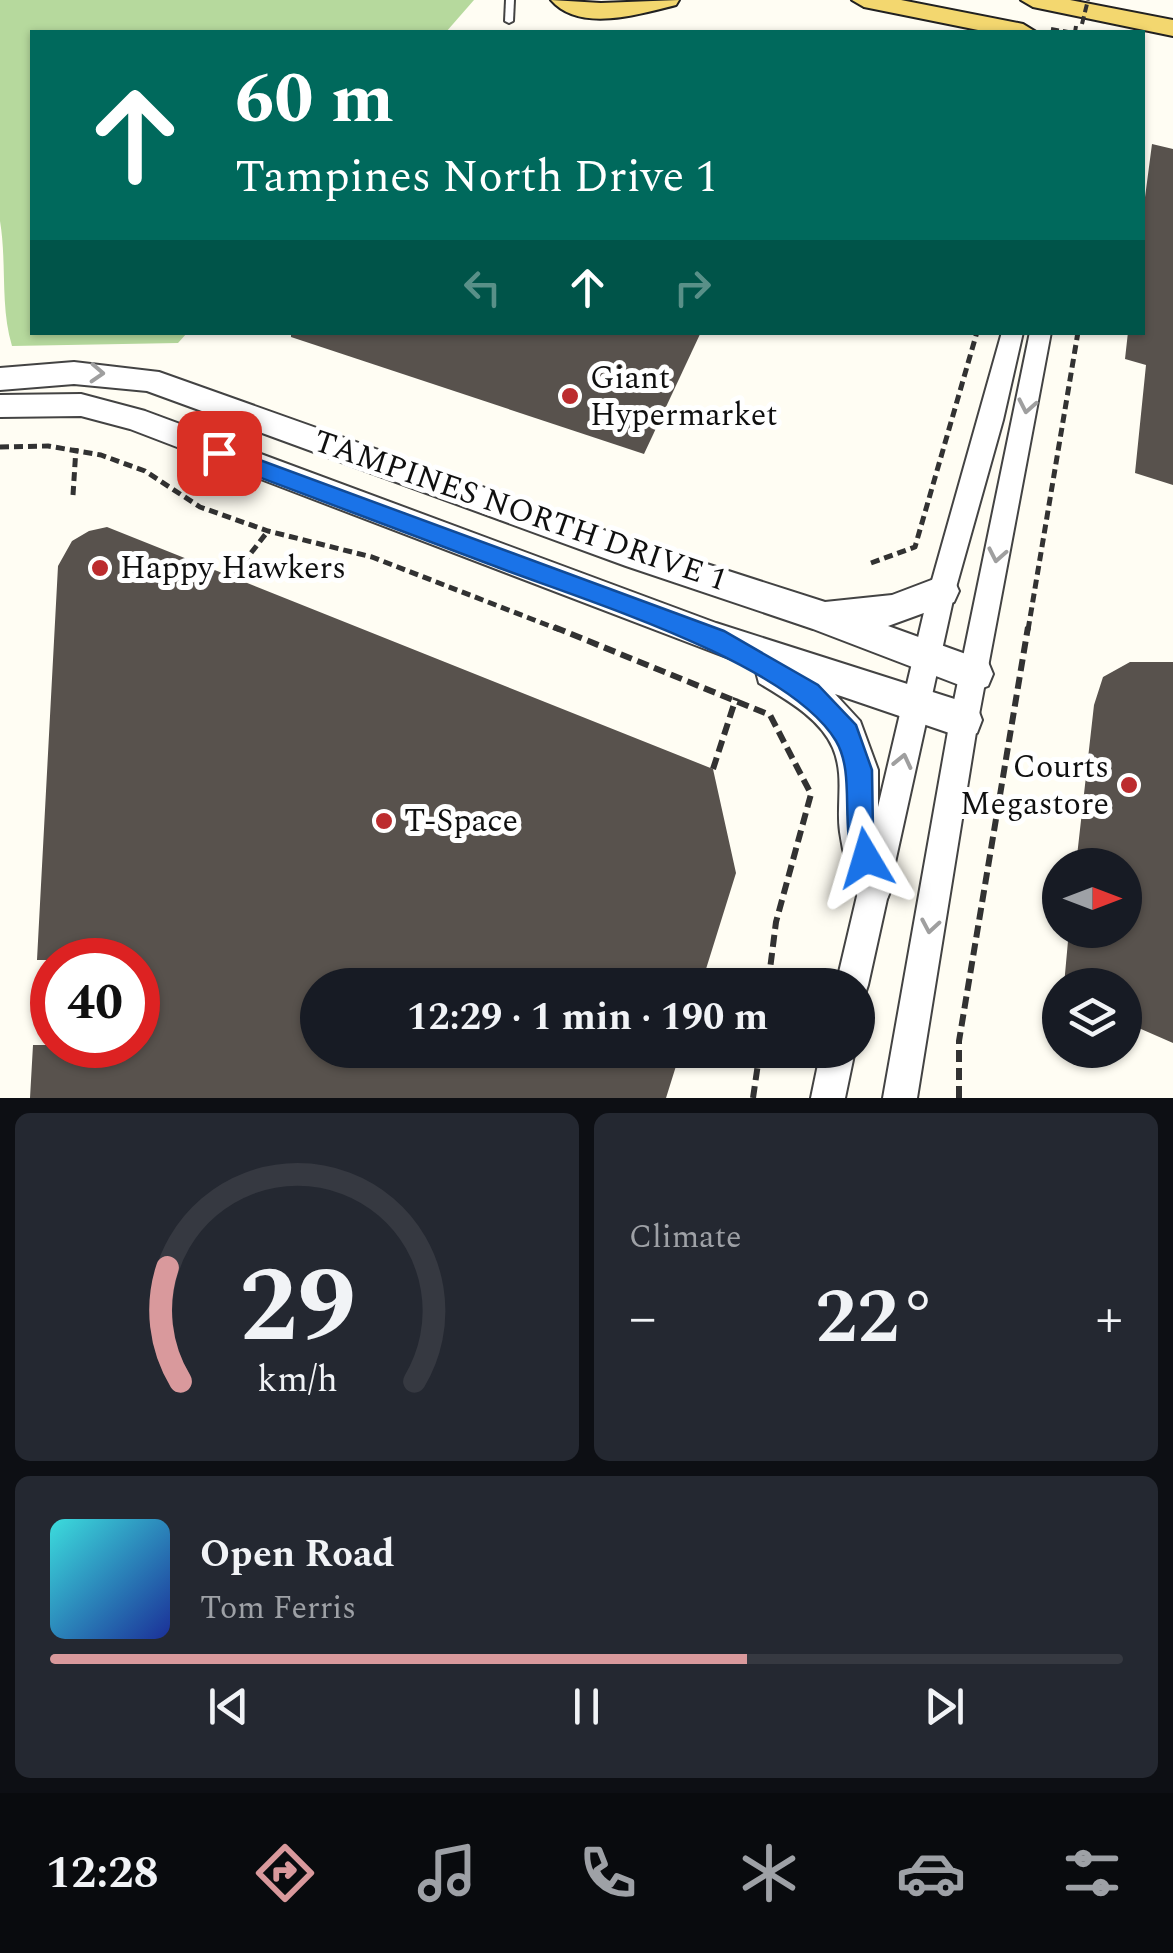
<!DOCTYPE html>
<meta charset="utf-8">
<style>
:root{--surface:#171b24;--page:#242831;--text:#f1f3f6;--muted:#9ea1a6;--line:#363941;--accent:#d9999c}
body{margin:0;font-family:Spectral,serif;background:var(--page);color:var(--text);height:100vh;display:flex;flex-direction:column;font-size:38px;white-space:nowrap}
*{box-sizing:border-box;margin:0}
p{font-size:32px;color:var(--muted)}
.icon{flex:none;width:55px;height:55px;fill:none;stroke:currentColor;stroke-width:2;stroke-linecap:round;stroke-linejoin:round}
.map{position:relative;height:1098px;overflow:hidden}
.sheet{display:flex;flex-direction:column;gap:15px;padding:15px;background:#0d0f14;flex:1}
.sheet>*{flex:none}
.guide{position:absolute;left:30px;top:30px;width:1115px;height:305px;border-radius:0px;box-shadow:0 2px 8px #0004;background:#00695c;color:#fff;overflow:hidden}
.needle{width:65px;rotate:90deg}
.controls{position:absolute;left:1042px;top:848px;display:grid;gap:20px}
.controls a{display:grid;place-items:center;width:100px;height:100px;border-radius:50%;background:var(--surface);box-shadow:0 2px 8px #0004;font-size:50px}
.speed{position:absolute;left:30px;top:938px;display:flex;gap:20px;font-size:50px;font-weight:700;text-align:center}
.speed>*{display:grid;place-content:center;width:130px;height:130px;border-radius:50%;background:var(--surface);box-shadow:0 2px 8px #0004;line-height:1}
.speed .limit{border:15px solid #d22;background:#fff;color:#111}
.pin{position:absolute;display:grid;place-items:center;width:85px;height:85px;color:#fff;margin:-42px;border-radius:20px;box-shadow:0 5px 15px #0006}
.me{position:absolute;width:110px;margin:-55px;rotate:353deg;stroke-linejoin:round;filter:drop-shadow(0 0 8px #0008)}
.turn{display:flex;align-items:center;gap:35px;height:210px;padding:0 40px;font-size:45px}
.turn .icon{width:130px;height:130px;stroke-width:2.5}
.turn b{display:block;font-size:70px;line-height:85px}
.lanes{display:flex;align-items:center;height:95px;padding:0 40px;background:#0003;justify-content:center;gap:50px;direction:ltr}
.lanes .off{opacity:.35}
.big{font-size:75px;font-weight:700;line-height:1.1}
.sheet .card{flex:1;display:flex;flex-direction:column;justify-content:center;gap:15px;min-width:0;padding:0 35px;border-radius:15px;background:var(--page)}
.sheet .dial{align-items:center;gap:0}
.dial svg{height:260px;overflow:visible;fill:none;stroke:var(--line);stroke-width:7;stroke-linecap:round;text-anchor:middle}
.dial text{fill:var(--text);stroke:none}
.song{display:flex;align-items:center;gap:30px}
.cover{width:120px;height:120px;border-radius:15px;background:linear-gradient(135deg,hsl(180 70% 55%),hsl(230 70% 35%))}
.played{height:10px;border-radius:5px;background:linear-gradient(90deg,var(--accent) 65%,var(--line) 65%)}
.keys{display:flex;justify-content:space-around;direction:ltr}
.heat{display:flex;justify-content:space-between;align-items:center;font-size:55px;direction:ltr}
.sheet .tiles{flex:1;display:grid;gap:15px;grid-template-columns:1fr 1fr}
.card:last-child{grid-column:span 2}
.trip{position:absolute;left:300px;top:968px;width:575px;height:100px;border-radius:50px;background:var(--surface);box-shadow:0 2px 8px #0004;font-weight:700;line-height:100px;text-align:center}
.dock{display:flex;height:160px;justify-content:space-around;align-items:center;background:#090b0e;color:var(--muted)}
.dock .icon{width:70px;height:70px}
.dock .on{color:var(--accent)}
.dock b{font-size:45px;color:var(--text)}
.map>svg:first-child{display:block}
</style>
<div class="map">
<svg width="1173" height="1098" viewBox="0 0 1173 1098">
<rect width="100%" height="100%" fill="#fffdf3"/>
<path fill="#b6d99d" d="M 0,0 L 474,0 L 446,32 L 32,32 L 32,332 L 187,333 L 178,343 L 12,346 C 0,306 7,263 0,221 Z"/>
<g fill="#58524d">
<polygon points="1152,144 1173,149 1173,485 1135,473 1146,365 1125,359 1128,332 1142,332 1142,220"/>
<polygon points="291,332 701,332 644,454 291,337"/>
<polygon points="107,527 713,769 736,873 701,985 318,985 318,1050 681,1050 666,1098 30,1098 33,1045 138,1045 138,960 37,960 58,566 72,541 89,531"/>
<polygon points="1130,662 1173,662 1173,1043 1125,1022 1125,985 1064,985 1069,930 1125,930 1125,865 1076,865 1094,705 1103,677"/>
</g>
<g fill="none" stroke-linecap="round" stroke-linejoin="round">
<g stroke="#434343" stroke-width="4">
<polygon id="service" points="506,0 514,0 513,21 509,23 505,21"/>
</g>
<g stroke="#434343" stroke-width="4">
<g id="minor">
<polygon points="1002,332 1023,332 1003,420 955,591 868,985 864,997 858,999 858,985 836,985 929,591"/>
<polygon points="1030,332 1051,332 978,720 917,1098 883,1098 950,720"/>
<polygon points="821,1050 855,1050 845,1098 811,1098"/>
</g>
</g>
<g stroke="#434343" stroke-width="4">
<g id="tertiary">
<polygon points="74,362 159,372 626,538 825,602 892,595 942,576 954,580 959,591 954,602 888,626 988,662 993,674 988,686 975,691 813,629 626,566 147,391 74,384 0,390 0,368"/>
<path d="M 81,394 L 145,411 L 716,623 L 964,702 L 977,707 L 982,720 L 977,733 L 964,738 L 835,694 L 860,721 L 878,770 L 878,830 L 893,885 L 887,899 L 873,905 L 859,899 C 850,878 843,854 840,832 C 836,804 845,776 833,748 C 820,718 785,699 759,683 L 755,668 L 130,429 L 81,416 L 0,417 L 0,395 Z"/>
</g>
</g>
<g stroke="#212121" stroke-width="4">
<g id="primary">
<path d="M 551,0 L 601,3 L 679,0 L 676,5 C 640,14 579,33 551,0 Z"/>
<polygon points="852,0 901,0 1023,24 1036,32 988,32 864,7"/>
<polygon points="1021,0 1070,0 1173,20 1173,36 1033,7"/>
</g>
</g>
<polyline stroke="#323232" stroke-width="4" stroke-dasharray="8 4" stroke-linecap="butt" points="1051,29 1068,32"/>
<g stroke="#323232" stroke-width="5" stroke-dasharray="9 5" stroke-linecap="butt">
<polyline points="0,447 48,446 101,455 145,471 200,507 268,531 372,557 560,630"/>
<polyline points="73,495 76,448"/>
<polyline points="871,563 915,547 977,332"/>
<polyline points="234,575 268,531"/>
<polyline points="1028,630 1078,332"/>
</g>
<g stroke="#323232" stroke-width="6" stroke-dasharray="12 6" stroke-linecap="butt">
<polyline points="554,627 770,715 811,794 776,922 768,985"/>
<polyline points="713,769 736,698"/>
<polyline points="753,1098 760,1050"/>
<polyline points="959,1098 959,1041 1028,627"/>
</g>
<use href="#service" fill="#fff" fill-rule="evenodd"/>
<use href="#minor" fill="#fff" fill-rule="evenodd"/>
<use href="#tertiary" fill="#fff" fill-rule="evenodd"/>
<use href="#primary" fill="#f3d76f" fill-rule="evenodd"/>
<g stroke="#323232" stroke-width="4" stroke-dasharray="8 4" stroke-linecap="butt">
<polyline points="1082,24 1088,0"/>
<polyline points="1075,32 1076,26"/>
</g>
</g>
<defs><path id="oneway-chevron" d="M-2-3.5L2.5 0L-2 3.5" fill="none" stroke-width="1.6" stroke-linecap="round" stroke-linejoin="round" transform="scale(2.5)"/></defs>
<g stroke="#9f9f9f">
<use href="#oneway-chevron" transform="translate(97 373) rotate(3)"/>
<use href="#oneway-chevron" transform="translate(1027 406) rotate(101)"/>
<use href="#oneway-chevron" transform="translate(997 555) rotate(101)"/>
<use href="#oneway-chevron" transform="translate(903 761) rotate(-77)"/>
<use href="#oneway-chevron" transform="translate(930 926) rotate(100)"/>
</g>
<path fill="#1a73e8" stroke="#114b97" stroke-width="2.5" d="M 219,445 L 724,631 L 818,685 L 856,725 L 872,770 L 873,830 L 880,858 L 876,867 L 866,871 L 856,867 C 839,826 856,775 836,741 C 788,661 577,598 489,564 C 396,529 304,494 211,459 L 208,453 Z"/>
<g fill="#bc2c2e" stroke="#fff" stroke-width="4">
<circle cx="570" cy="396" r="10"/>
<circle cx="100" cy="568" r="10"/>
<circle cx="1129" cy="785" r="10"/>
<circle cx="384" cy="821" r="10"/>
</g>
<g text-anchor="middle" dominant-baseline="central" stroke-width="10" stroke-linejoin="round" paint-order="stroke">
<g font-size="32" fill="#101010" stroke="#fff" text-anchor="start">
<text x="590" y="378">Giant<tspan x="590" dy="37">Hypermarket</tspan></text>
<text x="120" y="568">Happy Hawkers</text>
<text x="1109" y="767" text-anchor="end">Courts<tspan x="1109" dy="37">Megastore</tspan></text>
<text x="404" y="821">T-Space</text>
</g>
<g font-size="32" fill="#101010" stroke="#fff">
<text transform="translate(520 511) rotate(19)">TAMPINES NORTH DRIVE 1</text>
</g>
</g>
</svg>
<div class="controls">
<a><svg class="needle" viewBox="-14 -14 28 28"><path d="M0-13l5 13h-10z" fill="#e53935"/><path d="M0 13l5-13h-10z" fill="#9ea1a6"/></svg></a>
<a><svg class="icon" aria-label="layers" viewBox="0 0 24 24"><path d="M12 4l9 5-9 5-9-5zM3 14l9 5 9-5"/></svg></a>
</div>
<div class="speed"><div class="limit">40</div></div>
<div class="pin" style="left:219px;top:453px;background:#d93025"><svg class="icon" aria-label="arrive" viewBox="0 0 24 24"><path d="M6 21V4h12l-3 4 3 4H6"/></svg></div>
<svg class="me" style="left:866px;top:858px" viewBox="-20 -20 40 40"><path d="M0-17L14 15 0 8-14 15z" fill="#1a73e8" stroke="#fff" stroke-width="4"/></svg>
<div class="trip">12:29 · 1 min · 190 m</div>
<div class="guide">
<div class="turn"><svg class="icon" aria-label="ahead" viewBox="0 0 24 24"><path d="M12 20V5M6 11l6-6 6 6"/></svg><div><b>60 m</b>Tampines North Drive 1</div></div>
<div class="lanes"><svg class="icon off" aria-label="left" viewBox="0 0 24 24"><path d="M17 20v-9H6M10 6l-5 5 5 5"/></svg><svg class="icon" aria-label="ahead" viewBox="0 0 24 24"><path d="M12 20V5M6 11l6-6 6 6"/></svg><svg class="icon off" aria-label="right" viewBox="0 0 24 24"><path d="M7 20v-9h11M14 6l5 5-5 5"/></svg></div>
</div>
</div>
<section class="sheet">
<div class="tiles">
<div class="card dial"><svg viewBox="0 0 100 80">
<path d="M14 69A42 42 0 1 1 86 69"/>
<path d="M14 69A42 42 0 0 1 10 34" stroke="#d9999c"/>
<text x="50" y="56" font-size="32" font-weight="700">29</text>
<text x="50" y="72" font-size="11">km/h</text>
</svg></div>
<div class="card"><p>Climate</p>
<div class="heat"><a>−</a><b class="big">22°</b><a>+</a></div>
</div>
<div class="card">
<div class="song"><i class="cover"></i><div><b>Open Road</b><p>Tom Ferris</p></div></div>
<div class="played"></div>
<div class="keys"><svg class="icon" aria-label="previous" viewBox="0 0 24 24"><path d="M18 5L8 12l10 7zM5 5v14"/></svg><svg class="icon" aria-label="pause" viewBox="0 0 24 24"><path d="M8 5v14M16 5v14"/></svg><svg class="icon" aria-label="next" viewBox="0 0 24 24"><path d="M6 5l10 7-10 7zM19 5v14"/></svg></div>
</div>
</div>
</section>
<nav class="dock">
<b>12:28</b>
<svg class="icon on" aria-label="directions" viewBox="0 0 24 24"><path d="M12 3l9 9-9 9-9-9zM9 14v-3h6M13 9l2 2-2 2"/></svg>
<svg class="icon" aria-label="music" viewBox="0 0 24 24"><path d="M9 18V5l10-2v13"/><circle cx="6" cy="18" r="3"/><circle cx="16" cy="16" r="3"/></svg>
<svg class="icon" aria-label="phone" viewBox="0 0 24 24"><path d="M5 4h4l2 5-3 2q2 4 5 5l2-3 5 2v4C11 20 4 13 5 4z"/></svg>
<svg class="icon" aria-label="climate" viewBox="0 0 24 24"><path d="M12 3v18M4 7l16 10M4 17L20 7"/></svg>
<svg class="icon" aria-label="car" viewBox="0 0 24 24"><path d="M5 17H2v-5l4-1 3-4h7l3 4 3 1v5h-3M9 17h6M6 11h13"/><circle cx="7" cy="17" r="2"/><circle cx="17" cy="17" r="2"/></svg>
<svg class="icon" aria-label="filters" viewBox="0 0 24 24"><path d="M4 7h16M4 17h16"/><circle cx="9" cy="7" r="2"/><circle cx="15" cy="17" r="2"/></svg>
</nav>
